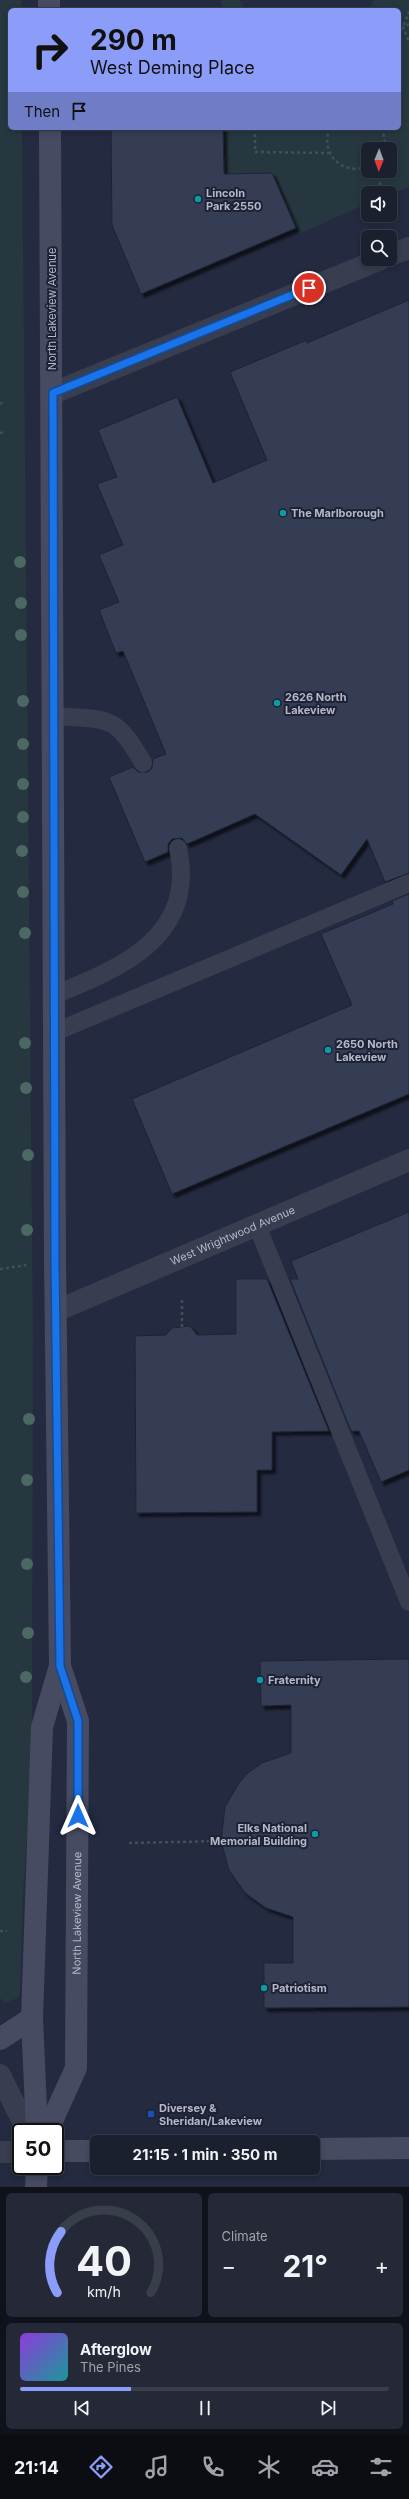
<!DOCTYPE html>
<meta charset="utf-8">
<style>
:root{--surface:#1b202f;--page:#242837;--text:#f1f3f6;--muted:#a0a3aa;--line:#393e4b;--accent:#8b9df8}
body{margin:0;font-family:Inter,sans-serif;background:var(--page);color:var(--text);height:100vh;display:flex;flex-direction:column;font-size:15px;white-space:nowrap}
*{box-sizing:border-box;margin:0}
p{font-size:13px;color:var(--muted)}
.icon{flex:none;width:22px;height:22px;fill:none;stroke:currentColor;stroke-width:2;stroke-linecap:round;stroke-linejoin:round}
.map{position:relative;height:2187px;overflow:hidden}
.sheet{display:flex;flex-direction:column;gap:6px;padding:6px;background:#0f121a;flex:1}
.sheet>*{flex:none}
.hud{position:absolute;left:8px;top:8px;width:393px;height:122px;border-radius:6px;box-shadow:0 2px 6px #0003,0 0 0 1px var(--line);background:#8b9df8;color:#111;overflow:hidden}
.needle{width:26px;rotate:181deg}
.tools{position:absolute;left:361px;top:142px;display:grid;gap:8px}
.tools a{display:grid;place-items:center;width:36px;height:36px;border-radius:6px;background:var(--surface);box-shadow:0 2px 6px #0003,0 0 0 1px var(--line);font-size:20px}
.speed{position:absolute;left:12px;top:2123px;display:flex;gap:8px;font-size:20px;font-weight:700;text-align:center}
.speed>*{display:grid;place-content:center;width:52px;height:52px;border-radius:50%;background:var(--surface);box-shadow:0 2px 6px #0003,0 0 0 1px var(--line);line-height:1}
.speed .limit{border:2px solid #111;border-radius:6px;background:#fff;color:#111}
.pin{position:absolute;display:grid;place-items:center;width:34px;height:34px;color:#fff;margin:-17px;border:2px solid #fff;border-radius:50%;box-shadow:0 1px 4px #0007}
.me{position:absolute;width:44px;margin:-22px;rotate:0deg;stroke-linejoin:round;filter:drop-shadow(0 0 3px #0008)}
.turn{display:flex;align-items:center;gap:14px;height:84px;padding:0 16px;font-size:18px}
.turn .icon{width:52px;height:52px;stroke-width:2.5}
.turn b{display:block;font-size:28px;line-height:34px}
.then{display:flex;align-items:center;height:38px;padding:0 16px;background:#0003;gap:8px;font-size:15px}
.big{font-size:30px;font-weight:700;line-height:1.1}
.sheet .tile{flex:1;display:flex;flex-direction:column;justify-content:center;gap:6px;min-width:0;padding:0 14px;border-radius:6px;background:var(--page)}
.sheet .dial{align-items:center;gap:0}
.dial svg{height:104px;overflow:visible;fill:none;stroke:var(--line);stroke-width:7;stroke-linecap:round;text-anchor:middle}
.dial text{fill:var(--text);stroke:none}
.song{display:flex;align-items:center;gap:12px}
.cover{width:48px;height:48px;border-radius:6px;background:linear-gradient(135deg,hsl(270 70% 55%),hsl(180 70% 35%))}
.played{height:4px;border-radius:2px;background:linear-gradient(90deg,var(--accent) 30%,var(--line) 30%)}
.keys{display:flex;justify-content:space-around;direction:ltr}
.heat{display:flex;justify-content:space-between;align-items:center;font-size:22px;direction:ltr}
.sheet .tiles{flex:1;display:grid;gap:6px;grid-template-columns:1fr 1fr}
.tile:last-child{grid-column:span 2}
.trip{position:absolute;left:90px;top:2135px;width:230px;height:40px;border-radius:6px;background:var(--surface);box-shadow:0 2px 6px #0003,0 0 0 1px var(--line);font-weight:700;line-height:40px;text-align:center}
.tabs{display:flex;height:64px;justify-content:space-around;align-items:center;background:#0b0d13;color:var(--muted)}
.tabs .icon{width:28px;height:28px}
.tabs .active{color:var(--accent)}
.tabs b{font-size:18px;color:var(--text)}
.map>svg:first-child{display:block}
</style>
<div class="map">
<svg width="409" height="2187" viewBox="0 0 409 2187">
<defs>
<filter id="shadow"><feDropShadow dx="3.5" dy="3.5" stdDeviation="1" flood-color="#0009"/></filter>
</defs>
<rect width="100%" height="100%" fill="#242a3f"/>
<g fill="#263740" fill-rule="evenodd">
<polygon points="0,0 21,0 21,10 10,10 10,128 22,128 33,1337 32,1763 23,1896 20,1993 18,1998 5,2003 0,1998"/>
<polygon points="221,0 240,0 244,10 221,10"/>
<path d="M 373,0 L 409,0 L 409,187 L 390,195 L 390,193 L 368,193 L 368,203 L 299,234 L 272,173 L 224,174 L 223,128 L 399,128 L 399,10 L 369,10 ZM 368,149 L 390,149 L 390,171 L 368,171 Z"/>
</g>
<g fill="#363d55" stroke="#1f2436" filter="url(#shadow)">
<polygon points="111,128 223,128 224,174 272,173 296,228 141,294 112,225"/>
<polygon points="409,300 409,873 385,882 367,839 341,875 255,814 187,844 182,838 172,839 168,844 168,852 145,862 109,777 133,767 138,772 148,772 152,768 153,759 166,754 123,651 116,653 99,610 119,602 99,555 123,545 97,484 117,477 98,430 177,397 213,483 267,460 230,372 307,340 307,343"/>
<polygon points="409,894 409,1094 172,1194 132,1099 352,1005 321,934 393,904 392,901"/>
<polygon points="409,1212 409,1470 381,1482 359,1431 351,1431 290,1279 298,1279 291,1261"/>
<polygon points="236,1279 267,1279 329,1431 272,1432 272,1470 257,1470 257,1512 136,1513 135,1336 166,1335 172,1328 190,1326 197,1335 236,1334"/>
<polygon points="409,1659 409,2007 264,2008 264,1963 293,1963 293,1917 266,1908 245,1893 229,1870 221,1841 225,1807 239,1783 248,1773 262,1763 291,1753 291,1705 261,1706 260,1661"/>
</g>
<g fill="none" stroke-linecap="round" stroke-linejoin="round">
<g stroke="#3f5058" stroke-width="2.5" stroke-dasharray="3 3" stroke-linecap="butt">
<polyline points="409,24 403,27 409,42"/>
<polyline points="399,36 409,12"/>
<polyline points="255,128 255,152 329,153"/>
<path d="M 330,128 C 319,153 343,177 368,166"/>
<polyline points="382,128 385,142 383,149"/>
<polyline points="375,171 384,193"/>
<polyline points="390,207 393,215"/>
<polyline points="0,404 5,401"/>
<polyline points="0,433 5,432"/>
<polyline points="0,1269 27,1265"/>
<polyline points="182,1327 182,1299"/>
<polyline points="129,1843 221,1841"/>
<polyline points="0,1931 7,1931"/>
</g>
<g stroke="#383d4f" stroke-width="18">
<path d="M 54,716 C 107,720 115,713 143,763"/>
<path d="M 54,995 C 121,968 197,937 178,848"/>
<polyline points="55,1032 409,883"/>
<polyline points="257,1225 409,1602"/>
</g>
<g stroke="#383d4f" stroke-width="22">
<polyline points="390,255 409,248"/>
<polyline points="53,393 381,259"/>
<path id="s1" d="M 56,1311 L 409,1160"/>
<polyline points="0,2075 28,2132"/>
</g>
<polyline stroke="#383d4f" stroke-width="22" points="0,2152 21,2152"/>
<g stroke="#464b62" stroke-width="22">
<polyline points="49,0 49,10"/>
<polyline points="0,2039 32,2018"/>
<polyline points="37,2132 32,2018 42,1727 60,1666 55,1261 50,128"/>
<path id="s2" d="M 47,2132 L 76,2068 L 78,1721 L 60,1666"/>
<polyline points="313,2149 409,2148"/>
<polyline points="55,2151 97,2151"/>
<polyline points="36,2187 37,2166"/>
</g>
</g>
<g fill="#4c6863">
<circle cx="20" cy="562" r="6"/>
<circle cx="21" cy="603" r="6"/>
<circle cx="21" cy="635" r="6"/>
<circle cx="23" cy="701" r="6"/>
<circle cx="23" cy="744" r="6"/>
<circle cx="23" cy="784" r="6"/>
<circle cx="23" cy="817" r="6"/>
<circle cx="22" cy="851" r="6"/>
<circle cx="23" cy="892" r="6"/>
<circle cx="25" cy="933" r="6"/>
<circle cx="25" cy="1043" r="6"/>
<circle cx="26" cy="1088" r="6"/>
<circle cx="28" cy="1155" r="6"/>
<circle cx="27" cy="1230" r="6"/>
<circle cx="29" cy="1419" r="6"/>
<circle cx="27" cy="1480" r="6"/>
<circle cx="27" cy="1564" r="6"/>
<circle cx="28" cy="1633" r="6"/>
<circle cx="26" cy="1677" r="6"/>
</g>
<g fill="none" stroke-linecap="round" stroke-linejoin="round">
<g stroke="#114b97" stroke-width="10">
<polyline id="route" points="78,1816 78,1721 60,1666 55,1261 53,393 309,288"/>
</g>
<use href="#route" stroke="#1a73e8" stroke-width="7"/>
</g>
<g fill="#0f9aa8" stroke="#1d2234" stroke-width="1.5">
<circle cx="198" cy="199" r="4"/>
<circle cx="283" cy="513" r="4"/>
<circle cx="277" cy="703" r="4"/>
<circle cx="328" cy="1050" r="4"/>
<circle cx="260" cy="1680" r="4"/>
<circle cx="315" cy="1834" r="4"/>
<circle cx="264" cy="1988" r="4"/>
</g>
<rect fill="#1a4fb4" stroke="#1d2234" stroke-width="1.5" x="147" y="2110" width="8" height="8" rx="2"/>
<g text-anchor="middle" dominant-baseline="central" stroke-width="4" stroke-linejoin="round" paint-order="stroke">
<g font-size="11" font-weight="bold" fill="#b5b8c9" stroke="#1d2234" text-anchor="start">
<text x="206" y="193">Lincoln<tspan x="206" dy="13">Park 2550</tspan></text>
<text x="291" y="513">The Marlborough</text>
<text x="285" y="697">2626 North<tspan x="285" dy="13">Lakeview</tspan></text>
<text x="336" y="1044">2650 North<tspan x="336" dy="13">Lakeview</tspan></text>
<text x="268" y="1680">Fraternity</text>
<text x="307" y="1828" text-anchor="end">Elks National<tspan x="307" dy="13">Memorial Building</tspan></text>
<text x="272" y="1988">Patriotism</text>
<text x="159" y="2108">Diversey &amp;<tspan x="159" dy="13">Sheridan/Lakeview</tspan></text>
</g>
<g font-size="11" fill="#b5b8c9" stroke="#1d2234">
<text transform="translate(52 309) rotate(-90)">North Lakeview Avenue</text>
<text stroke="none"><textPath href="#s1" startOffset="192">West Wrightwood Avenue</textPath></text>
<text stroke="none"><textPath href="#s2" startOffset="225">North Lakeview Avenue</textPath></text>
</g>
</g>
</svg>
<div class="tools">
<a><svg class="needle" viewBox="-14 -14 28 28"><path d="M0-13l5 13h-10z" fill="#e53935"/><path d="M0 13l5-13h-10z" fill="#a0a3aa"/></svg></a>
<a><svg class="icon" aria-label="sound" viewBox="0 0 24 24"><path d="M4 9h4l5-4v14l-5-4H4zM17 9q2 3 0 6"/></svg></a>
<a><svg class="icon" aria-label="search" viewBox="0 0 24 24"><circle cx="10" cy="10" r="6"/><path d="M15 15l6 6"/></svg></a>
</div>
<div class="speed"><div class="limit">50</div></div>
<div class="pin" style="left:309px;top:288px;background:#d93025"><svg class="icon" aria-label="arrive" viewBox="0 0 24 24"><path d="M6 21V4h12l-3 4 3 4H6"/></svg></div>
<svg class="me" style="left:78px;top:1816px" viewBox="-20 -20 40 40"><path d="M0-17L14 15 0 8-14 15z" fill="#1a73e8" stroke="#fff" stroke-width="4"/></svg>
<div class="trip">21:15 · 1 min · 350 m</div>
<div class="hud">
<div class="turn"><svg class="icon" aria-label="right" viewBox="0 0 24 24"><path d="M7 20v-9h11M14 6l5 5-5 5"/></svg><div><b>290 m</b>West Deming Place</div></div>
<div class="then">Then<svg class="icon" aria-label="arrive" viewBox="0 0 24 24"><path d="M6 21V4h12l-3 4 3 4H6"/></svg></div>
</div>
</div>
<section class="sheet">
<div class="tiles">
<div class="tile dial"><svg viewBox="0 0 100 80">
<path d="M14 69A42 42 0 1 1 86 69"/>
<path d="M14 69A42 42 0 0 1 17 22" stroke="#8b9df8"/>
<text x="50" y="56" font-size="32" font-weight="700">40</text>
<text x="50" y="72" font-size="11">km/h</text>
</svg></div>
<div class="tile"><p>Climate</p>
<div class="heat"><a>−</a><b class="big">21°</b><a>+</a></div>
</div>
<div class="tile">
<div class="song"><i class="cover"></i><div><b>Afterglow</b><p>The Pines</p></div></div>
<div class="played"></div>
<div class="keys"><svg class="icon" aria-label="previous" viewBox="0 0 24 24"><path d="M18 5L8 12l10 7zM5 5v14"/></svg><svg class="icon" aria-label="pause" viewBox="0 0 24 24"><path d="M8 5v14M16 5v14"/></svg><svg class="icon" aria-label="next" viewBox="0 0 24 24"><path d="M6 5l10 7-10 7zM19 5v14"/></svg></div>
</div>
</div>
</section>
<nav class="tabs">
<b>21:14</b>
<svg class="icon active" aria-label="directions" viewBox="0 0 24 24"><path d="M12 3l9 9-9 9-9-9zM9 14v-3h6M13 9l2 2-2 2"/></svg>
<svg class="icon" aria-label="music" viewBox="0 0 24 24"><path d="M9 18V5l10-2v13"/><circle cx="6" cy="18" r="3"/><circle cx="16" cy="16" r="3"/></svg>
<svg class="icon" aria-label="phone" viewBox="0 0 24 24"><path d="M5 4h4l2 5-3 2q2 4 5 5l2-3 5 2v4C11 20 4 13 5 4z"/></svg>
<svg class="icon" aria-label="climate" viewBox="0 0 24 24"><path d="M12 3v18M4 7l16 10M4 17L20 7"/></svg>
<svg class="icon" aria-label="car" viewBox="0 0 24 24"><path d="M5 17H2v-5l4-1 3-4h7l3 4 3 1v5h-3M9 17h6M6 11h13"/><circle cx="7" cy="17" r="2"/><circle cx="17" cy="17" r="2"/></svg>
<svg class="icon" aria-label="filters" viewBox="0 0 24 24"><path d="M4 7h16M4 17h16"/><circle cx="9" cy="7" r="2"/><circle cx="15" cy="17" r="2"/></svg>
</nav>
